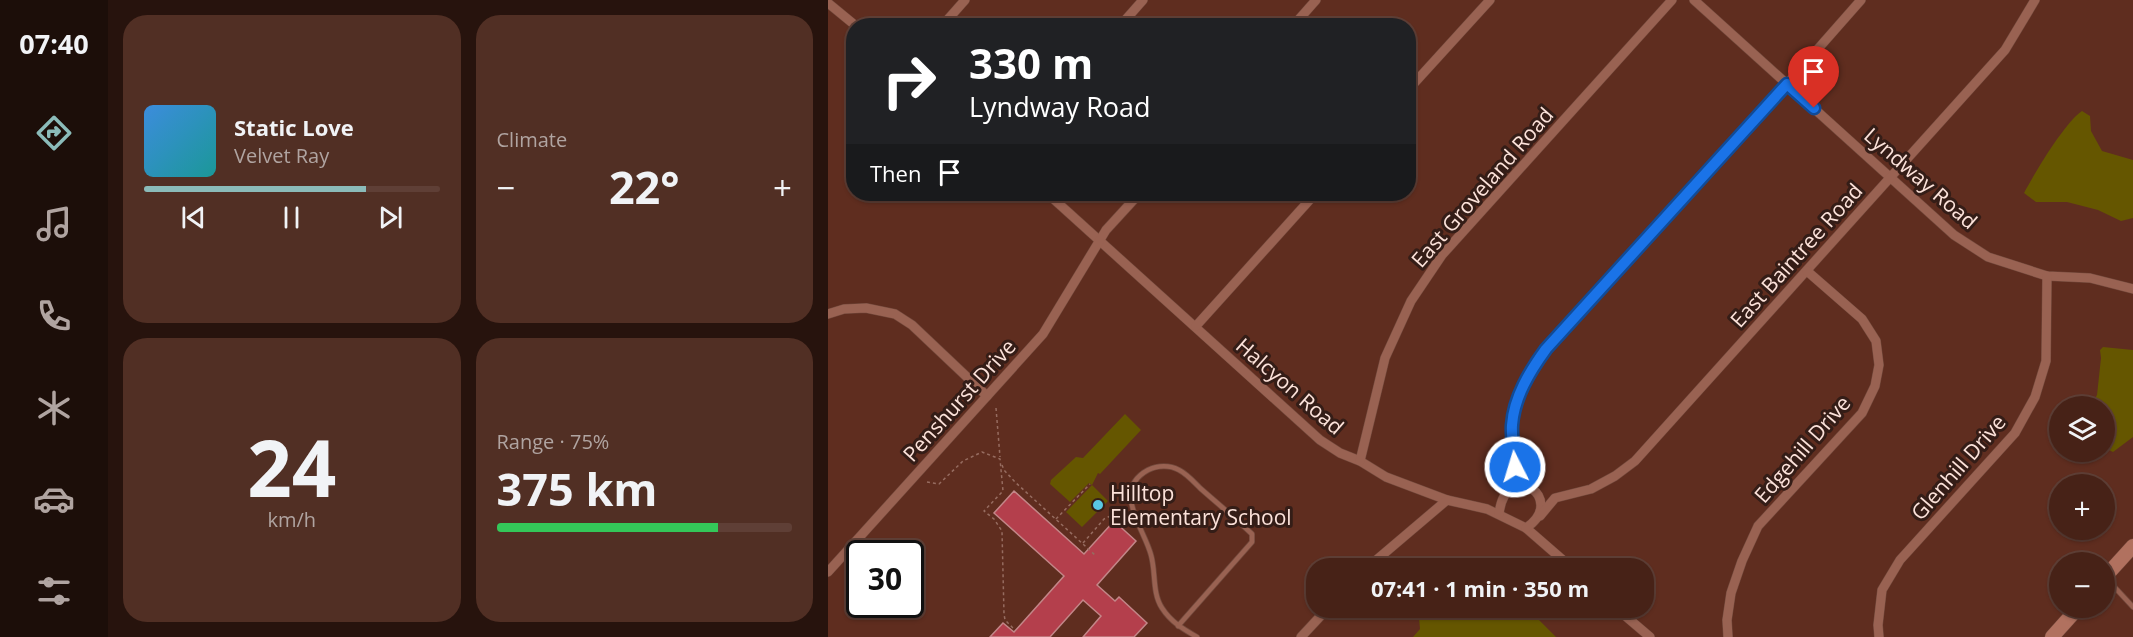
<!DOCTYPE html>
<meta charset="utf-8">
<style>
:root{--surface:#472217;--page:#512f24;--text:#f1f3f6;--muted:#b0a4a1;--line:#5f3f36;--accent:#8bbbb9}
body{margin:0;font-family:"Open Sans",sans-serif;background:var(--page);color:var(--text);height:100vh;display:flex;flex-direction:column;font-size:22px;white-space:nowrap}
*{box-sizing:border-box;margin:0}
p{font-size:20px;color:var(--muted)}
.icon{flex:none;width:33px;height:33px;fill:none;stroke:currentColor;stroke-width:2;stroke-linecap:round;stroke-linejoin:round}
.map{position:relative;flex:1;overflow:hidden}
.drawer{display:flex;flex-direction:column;gap:15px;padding:15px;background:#27130d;width:720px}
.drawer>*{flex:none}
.banner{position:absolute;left:18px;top:18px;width:570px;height:183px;border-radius:24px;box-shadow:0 2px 4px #0004,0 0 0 2px var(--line);background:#202124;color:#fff;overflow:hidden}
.controls{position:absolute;left:1221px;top:396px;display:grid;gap:12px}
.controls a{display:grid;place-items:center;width:66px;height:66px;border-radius:50%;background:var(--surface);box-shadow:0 2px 4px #0004,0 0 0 2px var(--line);font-size:30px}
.speed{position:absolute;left:18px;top:540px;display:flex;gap:12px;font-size:30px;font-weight:700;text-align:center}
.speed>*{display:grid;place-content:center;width:78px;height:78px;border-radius:50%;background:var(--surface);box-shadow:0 2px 4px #0004,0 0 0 2px var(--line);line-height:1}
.speed .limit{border:3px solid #111;border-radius:9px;background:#fff;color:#111}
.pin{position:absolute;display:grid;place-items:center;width:51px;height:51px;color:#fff;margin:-62px -26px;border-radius:50% 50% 50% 0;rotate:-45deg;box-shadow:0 0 6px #0007}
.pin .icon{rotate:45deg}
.me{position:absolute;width:66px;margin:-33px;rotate:355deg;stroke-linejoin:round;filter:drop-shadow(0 0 4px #0008)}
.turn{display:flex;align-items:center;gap:21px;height:126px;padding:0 24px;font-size:27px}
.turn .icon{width:78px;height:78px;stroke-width:2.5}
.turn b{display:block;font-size:42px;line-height:51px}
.then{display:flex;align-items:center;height:57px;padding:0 24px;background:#0003;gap:12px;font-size:22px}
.big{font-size:45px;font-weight:700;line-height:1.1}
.drawer .tile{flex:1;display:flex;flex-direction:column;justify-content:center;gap:9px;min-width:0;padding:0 21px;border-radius:24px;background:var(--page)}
.drawer .dial{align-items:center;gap:0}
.dial b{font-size:78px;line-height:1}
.song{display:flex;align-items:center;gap:18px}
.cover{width:72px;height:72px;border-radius:9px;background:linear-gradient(135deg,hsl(210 70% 55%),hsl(180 70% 35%))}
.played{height:6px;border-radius:3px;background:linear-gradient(90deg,var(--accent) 75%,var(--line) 75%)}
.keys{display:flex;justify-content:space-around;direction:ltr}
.heat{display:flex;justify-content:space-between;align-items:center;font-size:33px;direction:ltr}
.charge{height:9px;border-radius:4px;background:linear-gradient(90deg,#34c759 75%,var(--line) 0)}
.drawer .tiles{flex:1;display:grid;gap:15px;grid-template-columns:repeat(2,1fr)}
.trip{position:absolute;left:478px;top:558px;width:348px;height:60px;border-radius:24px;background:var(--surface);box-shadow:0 2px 4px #0004,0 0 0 2px var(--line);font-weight:700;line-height:60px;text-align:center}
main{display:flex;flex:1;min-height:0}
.menu{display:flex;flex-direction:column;width:108px;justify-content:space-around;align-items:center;background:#1c0e09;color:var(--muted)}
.menu .icon{width:42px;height:42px}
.menu .current{color:var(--accent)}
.menu b{font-size:27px;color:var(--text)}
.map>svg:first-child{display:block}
</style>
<main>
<nav class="menu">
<b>07:40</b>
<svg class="icon current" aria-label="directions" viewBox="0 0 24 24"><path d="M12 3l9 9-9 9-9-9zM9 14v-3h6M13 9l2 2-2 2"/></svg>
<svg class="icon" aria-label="music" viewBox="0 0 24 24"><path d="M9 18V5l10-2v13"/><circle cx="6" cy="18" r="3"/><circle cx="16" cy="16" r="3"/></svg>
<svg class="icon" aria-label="phone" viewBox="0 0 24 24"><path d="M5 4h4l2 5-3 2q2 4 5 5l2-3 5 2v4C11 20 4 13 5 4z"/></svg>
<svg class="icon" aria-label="climate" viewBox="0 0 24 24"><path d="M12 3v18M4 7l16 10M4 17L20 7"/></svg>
<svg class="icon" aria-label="car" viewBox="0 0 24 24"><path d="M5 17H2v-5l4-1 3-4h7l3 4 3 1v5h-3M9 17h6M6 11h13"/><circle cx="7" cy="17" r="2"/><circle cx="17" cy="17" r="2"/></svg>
<svg class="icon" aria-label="filters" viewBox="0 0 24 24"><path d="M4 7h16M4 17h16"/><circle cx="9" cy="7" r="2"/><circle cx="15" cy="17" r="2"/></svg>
</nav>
<section class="drawer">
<div class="tiles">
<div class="tile">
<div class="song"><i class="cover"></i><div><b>Static Love</b><p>Velvet Ray</p></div></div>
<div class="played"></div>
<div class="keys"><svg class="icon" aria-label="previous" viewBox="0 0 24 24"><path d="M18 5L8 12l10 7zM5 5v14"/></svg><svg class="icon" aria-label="pause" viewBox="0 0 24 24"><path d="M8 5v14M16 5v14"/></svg><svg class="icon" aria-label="next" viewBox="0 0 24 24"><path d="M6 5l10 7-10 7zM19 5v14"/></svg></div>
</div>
<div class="tile"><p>Climate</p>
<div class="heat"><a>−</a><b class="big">22°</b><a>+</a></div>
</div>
<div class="tile dial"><b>24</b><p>km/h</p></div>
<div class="tile"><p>Range · 75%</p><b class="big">375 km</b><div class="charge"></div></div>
</div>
</section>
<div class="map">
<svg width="1305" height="637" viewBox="0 0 1305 637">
<rect width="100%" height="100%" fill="#5f2d1f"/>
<g fill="#655600">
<path d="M 1254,111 L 1262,116 L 1263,131 L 1274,151 L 1305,160 L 1305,218 L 1293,221 L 1270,210 L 1239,202 L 1208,202 L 1196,193 C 1206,174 1237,122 1254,111 Z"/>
<polygon points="1275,347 1305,350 1305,437 1285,452 1277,448 1276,406 1262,406 1269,395 1273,358 1272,350"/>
<polygon points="297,414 313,430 272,474 270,473 264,485 280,501 254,527 238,512 264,485 261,483 242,502 222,484 223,480 248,457 255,458"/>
<polygon points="597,608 699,608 728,637 585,637 592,629 591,618"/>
</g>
<polygon fill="#b43f4c" stroke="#c38688" stroke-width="1.5" points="186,491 256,554 286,521 308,541 269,585 287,601 291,597 319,623 306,637 255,637 273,616 255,600 222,637 162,637 175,623 186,632 236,576 166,513"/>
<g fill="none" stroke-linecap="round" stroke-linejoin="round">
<g stroke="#72493c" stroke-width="6">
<g id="lane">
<polyline points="1279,579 1305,607"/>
<path d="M 350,626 L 424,542 L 424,534 C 407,518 389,503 372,488 C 366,482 359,474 351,470 C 342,465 330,465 320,470 C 283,490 316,528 323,555 C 328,572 324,593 334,608 C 343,622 355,629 369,637"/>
</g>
</g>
<g stroke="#72493c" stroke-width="10">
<g id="street">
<polyline points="866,0 1126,235 1160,257 1219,276 1262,278 1305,289"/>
<polyline points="0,3 28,26"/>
<polyline points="114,26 137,0"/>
<polyline points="292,26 315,0"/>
<polyline points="465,26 488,0"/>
<polyline points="580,90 662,0"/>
<polyline points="220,194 492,440 512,453 532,461 558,477 619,500 659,509 698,528 744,568"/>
<polyline points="0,314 16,309 38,308 67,314 84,325 159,396"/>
<polyline points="368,326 487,194"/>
<polyline points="532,461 557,358 583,301 614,255 844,0"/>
<polyline points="681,488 687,467 684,426 690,397 705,366 718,349 959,84 1033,0"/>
<path d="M 671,514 C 678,456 741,499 698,528"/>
<polyline points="712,516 727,498 763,489 787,476 807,461 1177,50 1207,0"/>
<polyline points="539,568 619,500"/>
<polyline points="0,572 215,334 278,230 311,194"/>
<polyline points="788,608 822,637"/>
<polyline points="473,637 500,608"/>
<polyline points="900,637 899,620 903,593 914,561 930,526 1034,413 1047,386 1051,365 1048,341 1034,319 979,271"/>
<polyline points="1051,637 1050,625 1054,590 1072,560 1187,433 1207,397 1218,361 1219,276"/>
</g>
</g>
<g stroke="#72493c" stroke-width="15">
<g id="secondary">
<polyline points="1276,578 1305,546"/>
<polyline points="1224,637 1250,608"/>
</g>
</g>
<g stroke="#966c60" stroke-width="1.5" stroke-dasharray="3 3" stroke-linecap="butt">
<polyline points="168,408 172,457"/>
<polyline points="174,465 176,470 187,482 267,555"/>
<polyline points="99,482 111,484 135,461 154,452 172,459 175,491 156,511 166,519 174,531 176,614 177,620 187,630"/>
<polyline points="228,519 262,484"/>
<polyline points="255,543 276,519 297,509"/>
</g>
<use href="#lane" stroke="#996252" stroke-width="4.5"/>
<use href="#street" stroke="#996252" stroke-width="9"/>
<use href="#secondary" stroke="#b1715f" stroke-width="14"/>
</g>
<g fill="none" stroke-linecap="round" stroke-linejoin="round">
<g stroke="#114b97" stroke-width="15">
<path id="route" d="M 687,467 C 687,454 683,439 684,425 C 686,397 702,371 718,349 L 959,84 L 986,108"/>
</g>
<use href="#route" stroke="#1a73e8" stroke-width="10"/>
</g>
<circle fill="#59c8e4" stroke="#341d17" stroke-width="2" cx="270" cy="505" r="6"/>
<g text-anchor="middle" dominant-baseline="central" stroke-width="6" stroke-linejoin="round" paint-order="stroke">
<g font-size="21" fill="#fce2da" stroke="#341d17">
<text transform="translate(1093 178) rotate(41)">Lyndway Road</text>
<text transform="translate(654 187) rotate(-49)">East Groveland Road</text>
<text transform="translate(968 255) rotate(-48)">East Baintree Road</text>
<text transform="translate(462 386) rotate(41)">Halcyon Road</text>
<text transform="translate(131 400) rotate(-48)">Penshurst Drive</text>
<text transform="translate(974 449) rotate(-49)">Edgehill Drive</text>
<text transform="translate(1130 467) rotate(-49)">Glenhill Drive</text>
</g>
<g font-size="21" fill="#fce2da" stroke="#341d17" text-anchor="start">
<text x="282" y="493">Hilltop<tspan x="282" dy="24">Elementary School</tspan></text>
</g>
</g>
</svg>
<div class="controls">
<a><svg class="icon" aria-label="layers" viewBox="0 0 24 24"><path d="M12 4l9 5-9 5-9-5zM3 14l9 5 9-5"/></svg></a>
<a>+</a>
<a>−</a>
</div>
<div class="speed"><div class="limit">30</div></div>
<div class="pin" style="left:986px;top:108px;background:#d93025"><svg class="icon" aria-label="arrive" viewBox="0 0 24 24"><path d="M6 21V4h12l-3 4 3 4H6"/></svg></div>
<svg class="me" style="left:687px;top:467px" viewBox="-20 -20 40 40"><circle r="17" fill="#1a73e8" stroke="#fff" stroke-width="3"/><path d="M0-11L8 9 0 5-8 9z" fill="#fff"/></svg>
<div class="trip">07:41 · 1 min · 350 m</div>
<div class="banner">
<div class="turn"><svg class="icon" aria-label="right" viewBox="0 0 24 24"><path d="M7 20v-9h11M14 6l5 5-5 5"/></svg><div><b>330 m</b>Lyndway Road</div></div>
<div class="then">Then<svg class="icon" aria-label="arrive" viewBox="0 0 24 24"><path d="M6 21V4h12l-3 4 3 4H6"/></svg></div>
</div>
</div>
</main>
